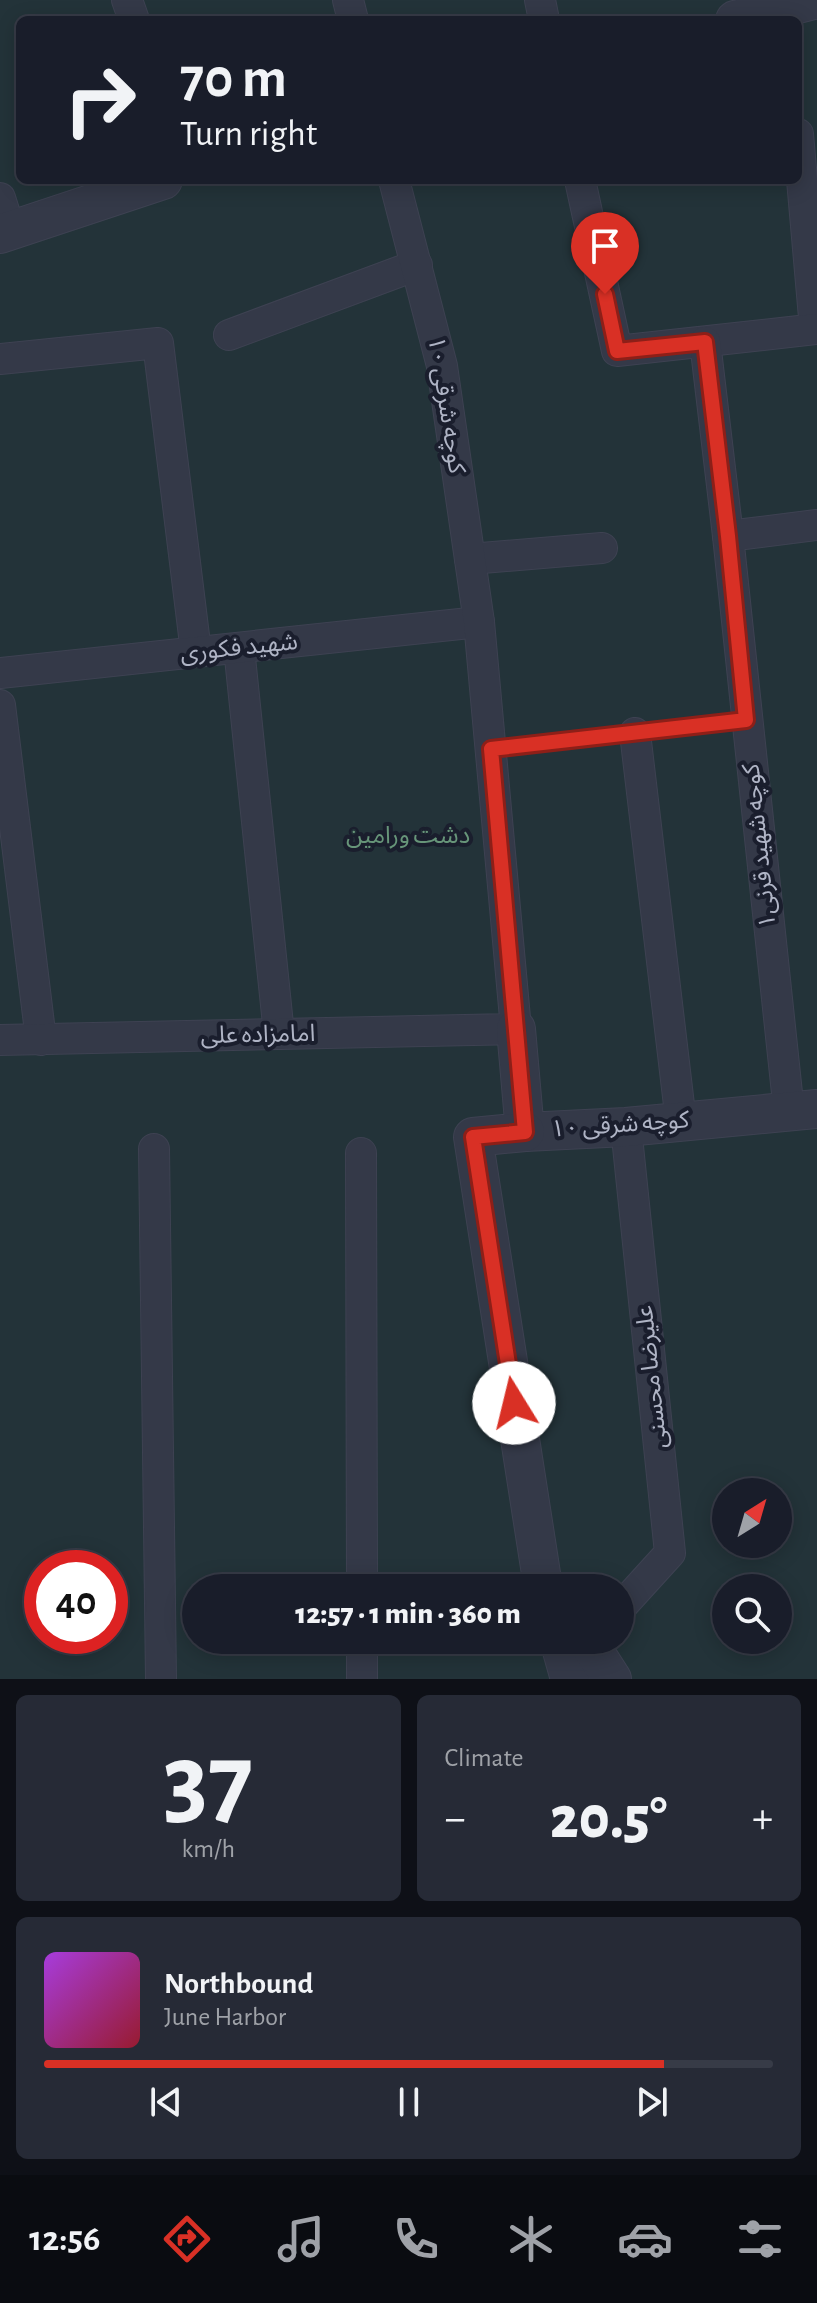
<!DOCTYPE html>
<meta charset="utf-8">
<style>
:root{--surface:#191d2a;--page:#262a36;--text:#f1f3f6;--muted:#9fa2a8;--line:#373b47;--accent:#d93025}
body{margin:0;font-family:"Alegreya Sans","Noto Sans Arabic",sans-serif;background:var(--page);color:var(--text);height:100vh;display:flex;flex-direction:column;font-size:30px;white-space:nowrap}
*{box-sizing:border-box;margin:0}
p{font-size:26px;color:var(--muted)}
.icon{flex:none;width:44px;height:44px;fill:none;stroke:currentColor;stroke-width:2;stroke-linecap:round;stroke-linejoin:round}
.map{position:relative;height:1679px;overflow:hidden}
.panel{display:flex;flex-direction:column;gap:16px;padding:16px;background:#0e1017;flex:1}
.panel>*{flex:none}
.hud{position:absolute;left:16px;top:16px;width:786px;height:168px;border-radius:12px;box-shadow:0 4px 20px #0003,0 0 0 2px var(--line);background:#191d2a;color:var(--text);overflow:hidden}
.needle{width:52px;rotate:37deg}
.controls{position:absolute;left:712px;top:1478px;display:grid;gap:16px}
.controls a{display:grid;place-items:center;width:80px;height:80px;border-radius:50%;background:var(--surface);box-shadow:0 4px 20px #0003,0 0 0 2px var(--line);font-size:40px}
.speed{position:absolute;left:24px;top:1550px;display:flex;gap:16px;font-size:40px;font-weight:700;text-align:center}
.speed>*{display:grid;place-content:center;width:104px;height:104px;border-radius:50%;background:var(--surface);box-shadow:0 4px 20px #0003,0 0 0 2px var(--line);line-height:1}
.speed .limit{border:12px solid #d22;background:#fff;color:#111}
.pin{position:absolute;display:grid;place-items:center;width:68px;height:68px;color:#fff;margin:-82px -34px;border-radius:50% 50% 50% 0;rotate:-45deg;box-shadow:0 0 8px #0007}
.pin .icon{rotate:45deg}
.me{position:absolute;width:88px;margin:-44px;rotate:351deg;stroke-linejoin:round;filter:drop-shadow(0 0 6px #0008)}
.turn{display:flex;align-items:center;gap:28px;height:168px;padding:0 32px;font-size:36px}
.turn .icon{width:104px;height:104px;stroke-width:2.5}
.turn b{display:block;font-size:56px;line-height:68px}
.big{font-size:60px;font-weight:800;line-height:1.1}
.panel .tile{flex:1;display:flex;flex-direction:column;justify-content:center;gap:12px;min-width:0;padding:0 28px;border-radius:12px;background:var(--page)}
.panel .dial{align-items:center;gap:0}
.dial b{font-size:104px;line-height:1}
.song{display:flex;align-items:center;gap:24px}
.cover{width:96px;height:96px;border-radius:12px;background:linear-gradient(135deg,hsl(280 70% 55%),hsl(350 70% 35%))}
.played{height:8px;border-radius:4px;background:linear-gradient(90deg,var(--accent) 85%,var(--line) 85%)}
.keys{display:flex;justify-content:space-around;direction:ltr}
.heat{display:flex;justify-content:space-between;align-items:center;font-size:44px;direction:ltr}
.panel .tiles{flex:1;display:grid;gap:16px;grid-template-columns:1fr 1fr}
.tile:last-child{grid-column:span 2}
.trip{position:absolute;left:182px;top:1574px;width:452px;height:80px;border-radius:40px;background:var(--surface);box-shadow:0 4px 20px #0003,0 0 0 2px var(--line);font-weight:800;line-height:80px;text-align:center}
.dock{display:flex;height:128px;justify-content:space-around;align-items:center;background:#0a0c11;color:var(--muted)}
.dock .icon{width:56px;height:56px}
.dock .active{color:var(--accent)}
.dock b{font-size:36px;color:var(--text)}
.map>svg:first-child{display:block}
</style>
<div class="map">
<svg width="817" height="1679" viewBox="0 0 817 1679">
<rect width="100%" height="100%" fill="#212738"/>
<path fill="#233339" fill-rule="evenodd" d="M 0,0 L 817,0 L 817,1679 L 0,1679 ZM 20,20 L 798,20 L 798,180 L 20,180 ZM 726,1492 L 778,1492 L 778,1544 L 726,1544 ZM 42,1568 L 110,1568 L 110,1636 L 42,1636 ZM 196,1588 L 620,1588 L 620,1640 L 196,1640 ZM 726,1588 L 778,1588 L 778,1640 L 726,1640 Z"/>
<g fill="none" stroke-linecap="round" stroke-linejoin="round">
<g stroke="#3e4252" stroke-width="18">
<polyline id="service" points="491,749 746,720"/>
</g>
<g stroke="#3e4252" stroke-width="32">
<g id="minor">
<polyline points="127,0 134,20"/>
<polyline points="348,0 353,20"/>
<polyline points="540,0 544,20"/>
<polyline points="798,134 815,329"/>
<polyline points="580,180 617,351 817,329"/>
<polyline points="0,198 10,230"/>
<polyline points="229,335 417,265"/>
<polyline points="705,342 728,536 789,1112"/>
<polyline points="0,359 158,343 196,652"/>
<polyline points="728,536 817,525"/>
<polyline points="470,559 602,548"/>
<polyline points="239,648 279,1034"/>
<polyline points="0,673 479,622"/>
<polyline points="0,705 41,1040"/>
<polyline points="635,733 681,1122"/>
<polyline points="0,1040 516,1029 479,622 442,366 394,180"/>
<polyline points="154,1149 161,1679"/>
<polyline points="361,1153 362,1588"/>
<polyline points="620,1608 670,1553 626,1127"/>
<polyline points="362,1640 362,1679"/>
</g>
</g>
<g stroke="#3e4252" stroke-width="40">
<g id="tertiary">
<polyline points="735,20 814,0"/>
<polyline points="0,234 163,180"/>
<polyline points="516,1029 525,1132 626,1127 817,1109"/>
<polyline points="525,1132 473,1137 542,1580"/>
<polyline points="559,1640 570,1679"/>
<polyline points="587,1640 612,1679"/>
</g>
</g>
<use href="#service" stroke="#343948" stroke-width="16"/>
<use href="#minor" stroke="#343948" stroke-width="30"/>
<use href="#tertiary" stroke="#343948" stroke-width="38"/>
</g>
<g fill="none" stroke-linecap="round" stroke-linejoin="round">
<g stroke="#8d1f18" stroke-width="20">
<polyline id="route" points="514,1403 473,1137 525,1132 491,749 746,720 728,536 705,342 617,351 605,294"/>
</g>
<use href="#route" stroke="#d93025" stroke-width="14"/>
</g>
<g text-anchor="middle" dominant-baseline="central" stroke-width="8" stroke-linejoin="round" paint-order="stroke">
<g font-size="24" fill="#afb4c5" stroke="#1a1e2d">
<text transform="translate(446 405) rotate(81)">کوچه شرقی ۱۰</text>
<text transform="translate(239 648) rotate(-6)">شهید فکوری</text>
<text transform="translate(760 846) rotate(-96)">کوچه شهید قرنی۱</text>
<text transform="translate(258 1035) rotate(-1)">امامزاده علی</text>
<text transform="translate(620 1125) rotate(-4)">کوچه شرقی ۱۰</text>
<text transform="translate(652 1377) rotate(-96)">علیرضا محسنی</text>
</g>
<g font-size="24" fill="#679579" stroke="#1a1e2d">
<text x="408" y="836">دشت ورامین</text>
</g>
</g>
</svg>
<div class="controls">
<a><svg class="needle" viewBox="-14 -14 28 28"><path d="M0-13l5 13h-10z" fill="#e53935"/><path d="M0 13l5-13h-10z" fill="#9fa2a8"/></svg></a>
<a><svg class="icon" aria-label="search" viewBox="0 0 24 24"><circle cx="10" cy="10" r="6"/><path d="M15 15l6 6"/></svg></a>
</div>
<div class="speed"><div class="limit">40</div></div>
<div class="pin" style="left:605px;top:294px;background:#d93025"><svg class="icon" aria-label="arrive" viewBox="0 0 24 24"><path d="M6 21V4h12l-3 4 3 4H6"/></svg></div>
<svg class="me" style="left:514px;top:1403px" viewBox="-20 -20 40 40"><circle r="19" fill="#fff"/><path d="M0-13L10 11 0 6-10 11z" fill="#d93025"/></svg>
<div class="trip">12:57 · 1 min · 360 m</div>
<div class="hud">
<div class="turn"><svg class="icon" aria-label="right" viewBox="0 0 24 24"><path d="M7 20v-9h11M14 6l5 5-5 5"/></svg><div><b>70 m</b>Turn right</div></div>
</div>
</div>
<section class="panel">
<div class="tiles">
<div class="tile dial"><b>37</b><p>km/h</p></div>
<div class="tile"><p>Climate</p>
<div class="heat"><a>−</a><b class="big">20.5°</b><a>+</a></div>
</div>
<div class="tile">
<div class="song"><i class="cover"></i><div><b>Northbound</b><p>June Harbor</p></div></div>
<div class="played"></div>
<div class="keys"><svg class="icon" aria-label="previous" viewBox="0 0 24 24"><path d="M18 5L8 12l10 7zM5 5v14"/></svg><svg class="icon" aria-label="pause" viewBox="0 0 24 24"><path d="M8 5v14M16 5v14"/></svg><svg class="icon" aria-label="next" viewBox="0 0 24 24"><path d="M6 5l10 7-10 7zM19 5v14"/></svg></div>
</div>
</div>
</section>
<nav class="dock">
<b>12:56</b>
<svg class="icon active" aria-label="directions" viewBox="0 0 24 24"><path d="M12 3l9 9-9 9-9-9zM9 14v-3h6M13 9l2 2-2 2"/></svg>
<svg class="icon" aria-label="music" viewBox="0 0 24 24"><path d="M9 18V5l10-2v13"/><circle cx="6" cy="18" r="3"/><circle cx="16" cy="16" r="3"/></svg>
<svg class="icon" aria-label="phone" viewBox="0 0 24 24"><path d="M5 4h4l2 5-3 2q2 4 5 5l2-3 5 2v4C11 20 4 13 5 4z"/></svg>
<svg class="icon" aria-label="climate" viewBox="0 0 24 24"><path d="M12 3v18M4 7l16 10M4 17L20 7"/></svg>
<svg class="icon" aria-label="car" viewBox="0 0 24 24"><path d="M5 17H2v-5l4-1 3-4h7l3 4 3 1v5h-3M9 17h6M6 11h13"/><circle cx="7" cy="17" r="2"/><circle cx="17" cy="17" r="2"/></svg>
<svg class="icon" aria-label="filters" viewBox="0 0 24 24"><path d="M4 7h16M4 17h16"/><circle cx="9" cy="7" r="2"/><circle cx="15" cy="17" r="2"/></svg>
</nav>
